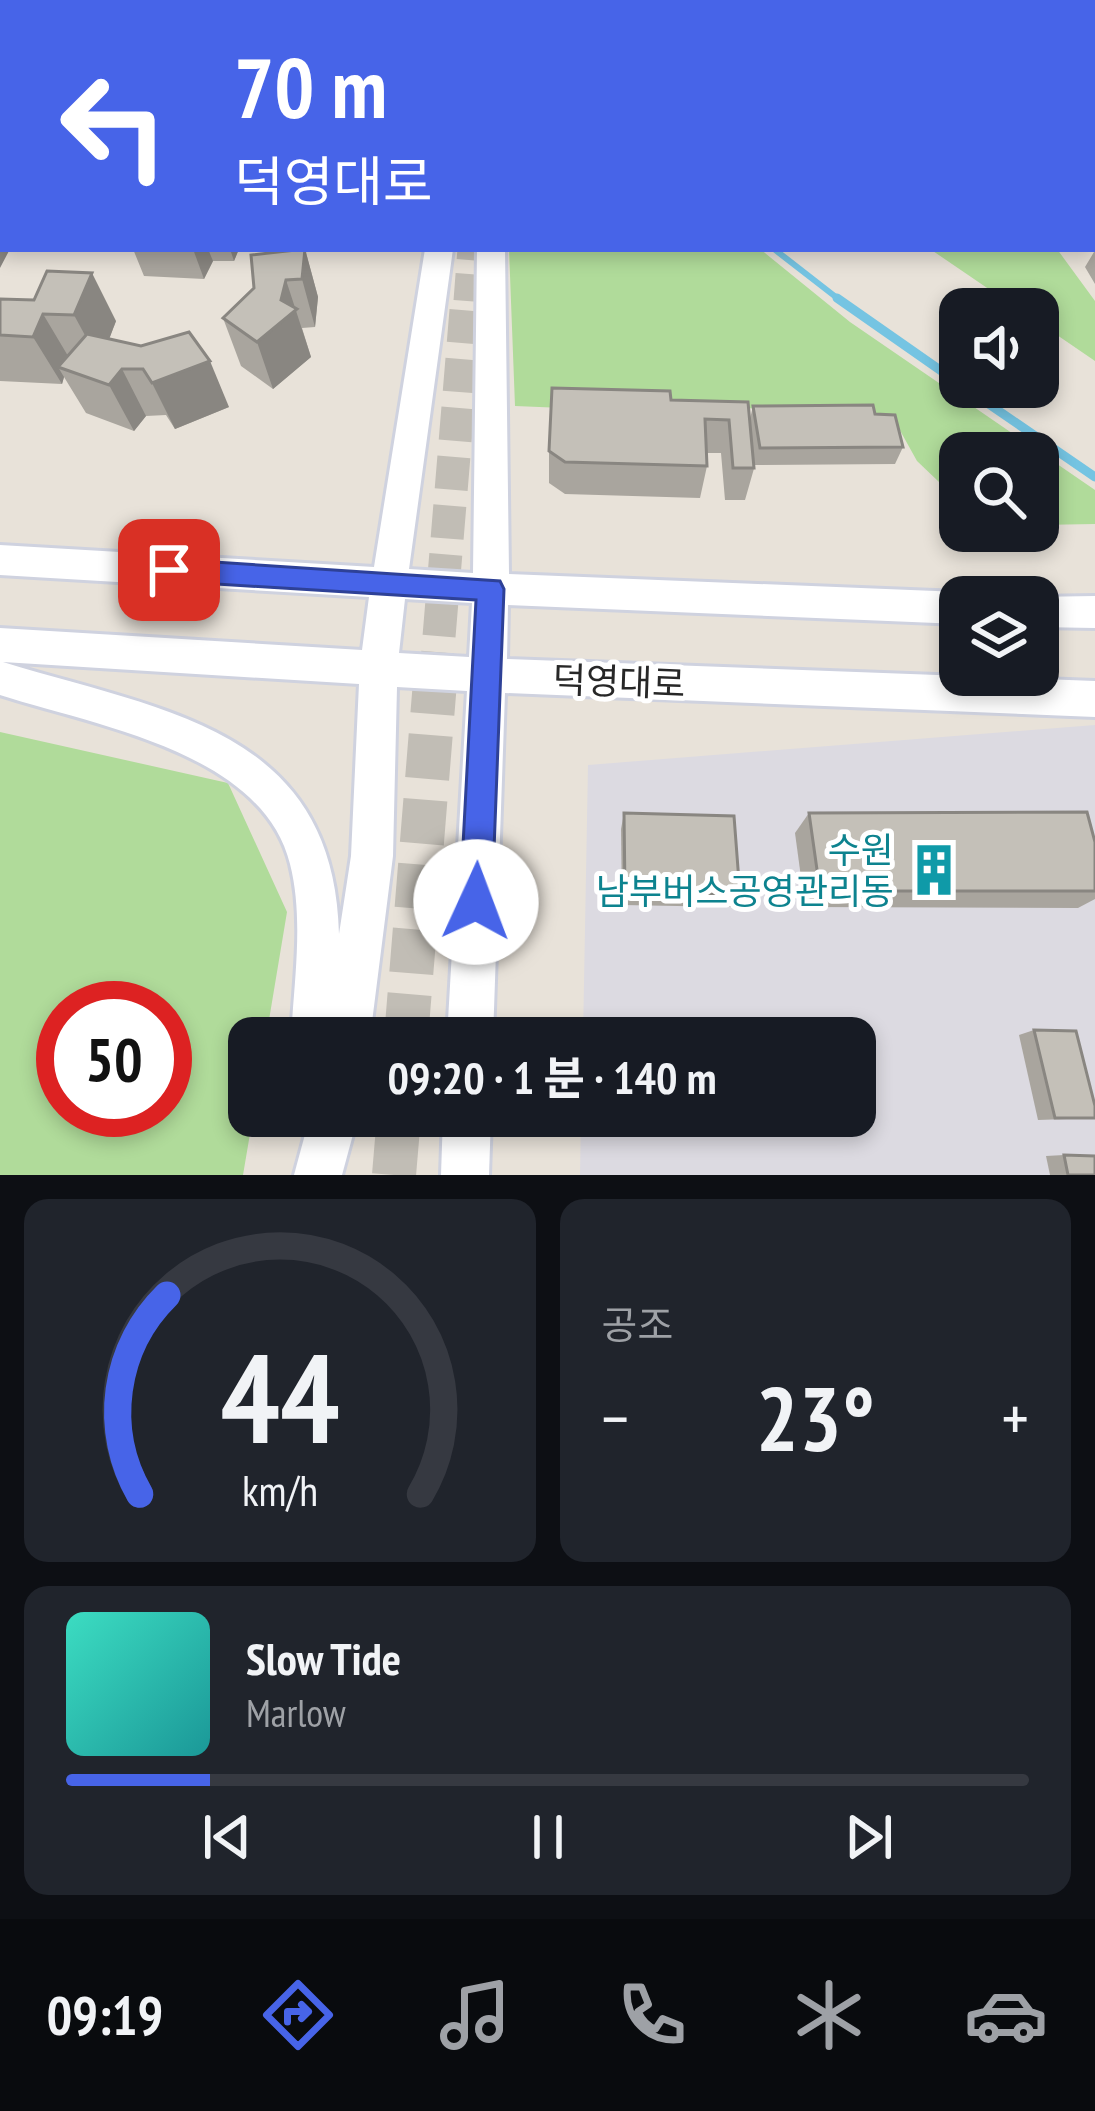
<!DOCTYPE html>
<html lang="ko">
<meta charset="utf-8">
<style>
:root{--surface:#171b24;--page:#20242c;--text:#f1f3f6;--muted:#9ea1a6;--line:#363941;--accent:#4764e8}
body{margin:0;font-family:"PT Sans Narrow","Noto Sans KR",sans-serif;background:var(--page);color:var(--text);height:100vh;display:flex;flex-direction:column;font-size:45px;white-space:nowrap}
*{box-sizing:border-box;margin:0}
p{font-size:39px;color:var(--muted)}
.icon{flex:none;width:66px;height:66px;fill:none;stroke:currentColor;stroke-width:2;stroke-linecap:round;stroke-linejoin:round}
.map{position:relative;height:1175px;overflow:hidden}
.drawer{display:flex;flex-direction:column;gap:24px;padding:24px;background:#0d0f14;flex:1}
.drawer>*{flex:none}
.hud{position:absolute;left:0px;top:0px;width:1095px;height:252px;box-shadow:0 6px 18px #0003;background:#4764e8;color:#fff;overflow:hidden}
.controls{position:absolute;left:939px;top:288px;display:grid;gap:24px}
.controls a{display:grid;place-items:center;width:120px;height:120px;border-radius:24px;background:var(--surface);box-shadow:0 6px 18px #0003;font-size:60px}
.speed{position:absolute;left:36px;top:981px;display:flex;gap:24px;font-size:60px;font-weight:700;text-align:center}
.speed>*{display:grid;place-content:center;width:156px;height:156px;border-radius:50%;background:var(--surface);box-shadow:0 6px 18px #0003;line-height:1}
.speed .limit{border:18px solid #d22;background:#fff;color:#111}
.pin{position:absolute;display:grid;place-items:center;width:102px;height:102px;color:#fff;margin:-51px;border-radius:24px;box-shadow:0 6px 18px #0006}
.me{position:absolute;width:132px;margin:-66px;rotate:2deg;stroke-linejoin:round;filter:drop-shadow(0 0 9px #0008)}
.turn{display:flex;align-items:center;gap:42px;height:252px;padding:0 36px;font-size:54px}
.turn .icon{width:156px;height:156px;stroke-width:2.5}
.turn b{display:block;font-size:84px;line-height:102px}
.big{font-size:90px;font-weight:700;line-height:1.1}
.drawer .widget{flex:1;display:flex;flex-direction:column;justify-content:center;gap:18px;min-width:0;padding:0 42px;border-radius:24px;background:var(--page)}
.drawer .dial{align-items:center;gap:0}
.dial svg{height:312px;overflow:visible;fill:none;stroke:var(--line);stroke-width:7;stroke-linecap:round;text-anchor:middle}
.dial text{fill:var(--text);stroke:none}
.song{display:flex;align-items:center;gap:36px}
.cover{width:144px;height:144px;border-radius:18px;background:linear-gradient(135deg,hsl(170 70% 55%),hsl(180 70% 35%))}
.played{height:12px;border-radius:6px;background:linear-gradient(90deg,var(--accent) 15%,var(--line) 15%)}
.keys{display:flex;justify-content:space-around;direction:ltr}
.heat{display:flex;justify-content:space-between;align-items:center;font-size:66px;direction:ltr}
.drawer .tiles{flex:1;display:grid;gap:24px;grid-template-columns:1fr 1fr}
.widget:last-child{grid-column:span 2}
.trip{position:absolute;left:228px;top:1017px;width:648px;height:120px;border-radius:24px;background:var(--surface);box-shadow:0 6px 18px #0003;font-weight:700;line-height:120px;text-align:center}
.tab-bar{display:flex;height:192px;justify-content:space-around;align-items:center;background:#090b0e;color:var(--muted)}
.tab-bar .icon{width:84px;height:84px}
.tab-bar .active{color:var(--accent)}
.tab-bar b{font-size:54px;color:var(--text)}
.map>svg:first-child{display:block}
</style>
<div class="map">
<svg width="1095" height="1175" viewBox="0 0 1095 1175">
<rect width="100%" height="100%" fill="#e8e2d9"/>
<polygon fill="#dcdae1" points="1095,725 1095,1175 580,1175 581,1116 855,1116 855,1038 583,1038 588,765"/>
<g fill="#b0db9a" fill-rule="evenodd">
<polygon points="509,249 760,249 850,322 1095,490 1095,524 1038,525 1038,453 960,453 960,502 917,461 892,416 727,407 684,413 515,406"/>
<polygon points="930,249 1057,249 1095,301 1095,361 1038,322 1038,309 1018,309"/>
<path d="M 0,732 L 228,783 L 287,912 L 266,1038 L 249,1038 L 249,1116 L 253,1116 L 243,1175 L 0,1175 ZM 165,1008 L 165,1110 L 63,1110 L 63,1008 Z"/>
</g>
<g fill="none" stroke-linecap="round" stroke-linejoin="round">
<polyline stroke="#75c4e2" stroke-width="6" points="774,249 841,301"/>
<g stroke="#75c4e2" stroke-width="9">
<polyline points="837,298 960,384"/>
<polyline points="964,387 1095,477"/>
</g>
<polyline stroke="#c1bdb5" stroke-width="27" stroke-dasharray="27 14" stroke-linecap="butt" points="467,301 471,249"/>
<polyline stroke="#c1bdb5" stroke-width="33" stroke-dasharray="33 16" stroke-linecap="butt" points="435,685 467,298"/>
<g stroke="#c1bdb5" stroke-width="44" stroke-dasharray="44 21" stroke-linecap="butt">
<polyline points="406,1038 435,682"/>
<polyline points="394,1175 399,1116"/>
</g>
<g stroke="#cfd2df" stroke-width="6">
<g id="minor">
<rect x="1048" y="0" width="16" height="3"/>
<polygon points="1092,109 1095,110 1095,124 1092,124"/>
<rect x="0" y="127" width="3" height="11"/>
</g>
</g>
<g stroke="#cfd2df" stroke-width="6">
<g id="secondary">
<rect x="467" y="0" width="24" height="3"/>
<rect x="515" y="0" width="24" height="3"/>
<path d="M 425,249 L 453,249 L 409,569 L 473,573 L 477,249 L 505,249 L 509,574 L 960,592 L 973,597 L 960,597 L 960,624 L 508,605 L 507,659 L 1095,681 L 1095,717 L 505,693 L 493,1038 L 447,1038 L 467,691 L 397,687 L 393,856 L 370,1038 L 291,1038 C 294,981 304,919 290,864 C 262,751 92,725 0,695 L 0,628 L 362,650 L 369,597 L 0,575 L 0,545 L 374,567 ZM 405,599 L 472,603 L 469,657 L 399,653 ZM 3,662 L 359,684 L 351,856 L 339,934 C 334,728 162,711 3,662 Z"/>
<polygon points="1095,596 1095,628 1038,627 1038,597 1033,597"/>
<polygon points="310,1116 358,1116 342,1175 294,1175"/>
<polygon points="443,1116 491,1116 489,1175 441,1175"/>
</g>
</g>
<use href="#minor" fill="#fff" fill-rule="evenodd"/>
<use href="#secondary" fill="#fff" fill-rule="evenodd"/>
</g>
<g fill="#a9a59e">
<polygon points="977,0 1042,1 1041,3 977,3"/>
<rect x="1092" y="37" width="3" height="43"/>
<polygon points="1092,137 1095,143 1095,284 1085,267 1094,252 1071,252 1070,249 1092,249"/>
<polygon points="133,249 239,249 234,261 213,261 204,279 144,276"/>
<polygon points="305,249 318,297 315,327 302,328 311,357 273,389 241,366 223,318"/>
<polygon points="0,299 116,321 109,339 229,407 175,429 166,415 146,416 134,431 86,413 64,377 62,384 0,381"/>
<polygon points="671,400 750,419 753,406 875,414 903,447 895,464 755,465 745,500 725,500 721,453 707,453 707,466 700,498 565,494 549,483 549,451"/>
<polygon points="624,813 740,895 732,907 622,905 621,829"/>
<polygon points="809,813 1095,842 1095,899 1078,908 805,907 795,833"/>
<polygon points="1034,1030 1095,1118 1038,1120 1019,1035"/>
<polygon points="1064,1155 1095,1175 1050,1175 1046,1156"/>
</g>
<g fill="#898681">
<polygon points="0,200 3,205 3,249 10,249 0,268"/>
<polygon points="193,249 208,249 213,261 204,279"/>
<polygon points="230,249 239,249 234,261"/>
<polygon points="305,249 318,297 315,327 302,279"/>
<polygon points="92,273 116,321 100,363 74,315"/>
<polygon points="286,280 311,357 273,389 257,342 281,300"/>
<polygon points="43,314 71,361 58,367 64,377 62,384 33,337"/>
<polygon points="210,361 229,407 175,429 152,383"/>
<polygon points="122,369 146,416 134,431 109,385"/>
</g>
<g fill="#c4c0b8" stroke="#898681" stroke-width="3">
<polygon points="344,0 375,0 375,3 343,3"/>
<polygon points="1092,137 1095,143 1095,164 1092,164"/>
<rect x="1092" y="171" width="3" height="31"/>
<rect x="1092" y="211" width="3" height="22"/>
<polygon points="305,249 302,279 286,280 281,300 297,309 257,342 223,318 254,288 251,255"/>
<polygon points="47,271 92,273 74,315 43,314 33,337 0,335 0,299 34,300"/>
<polygon points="189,332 210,361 152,383 143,369 122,369 109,385 58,367 87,334 141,346"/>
<polygon points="552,388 670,391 671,400 748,402 754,468 733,468 729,420 705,419 707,466 565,462 549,451"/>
<polygon points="873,405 875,414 895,415 903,447 760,448 753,406"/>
<polygon points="1087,812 1095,842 1095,891 820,891 809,813"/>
<polygon points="624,813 734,816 740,895 625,892"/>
<polygon points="1034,1030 1076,1031 1095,1106 1095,1118 1055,1118"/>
<polygon points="1064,1155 1095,1156 1095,1175 1068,1175"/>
</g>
<polygon fill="#4764e8" stroke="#2e4197" stroke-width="3" points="169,559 500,581 504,589 492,902 488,914 476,918 465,914 460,902 476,600 169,581 159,578 155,570 159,562"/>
<defs>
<g id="building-bare" transform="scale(4.14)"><path d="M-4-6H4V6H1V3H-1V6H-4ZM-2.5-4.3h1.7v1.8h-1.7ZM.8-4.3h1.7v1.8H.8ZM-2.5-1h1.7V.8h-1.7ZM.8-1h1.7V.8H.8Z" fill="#0f9aa8" stroke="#fff" stroke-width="2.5" paint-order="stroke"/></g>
</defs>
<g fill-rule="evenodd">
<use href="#building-bare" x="934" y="870"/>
</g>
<g text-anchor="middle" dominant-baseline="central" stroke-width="10" stroke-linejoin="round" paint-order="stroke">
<g font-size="36" fill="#272727" stroke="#fff">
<text transform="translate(619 681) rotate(2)">덕영대로</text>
</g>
<g font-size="36" fill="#0d838f" stroke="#fff" text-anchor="end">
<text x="894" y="849">수원<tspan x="894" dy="41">남부버스공영관리동</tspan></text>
</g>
</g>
</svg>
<div class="controls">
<a><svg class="icon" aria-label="sound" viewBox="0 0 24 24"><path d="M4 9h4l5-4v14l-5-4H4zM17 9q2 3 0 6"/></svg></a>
<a><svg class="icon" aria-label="search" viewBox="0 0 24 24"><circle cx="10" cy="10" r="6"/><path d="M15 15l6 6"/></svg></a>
<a><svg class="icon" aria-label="layers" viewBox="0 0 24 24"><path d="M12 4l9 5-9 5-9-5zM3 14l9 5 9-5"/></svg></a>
</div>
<div class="speed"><div class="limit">50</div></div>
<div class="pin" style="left:169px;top:570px;background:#d93025"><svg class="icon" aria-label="arrive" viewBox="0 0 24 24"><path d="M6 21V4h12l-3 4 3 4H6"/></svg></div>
<svg class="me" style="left:476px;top:902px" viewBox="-20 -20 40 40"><circle r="19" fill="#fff"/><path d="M0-13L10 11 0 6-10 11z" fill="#4764e8"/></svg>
<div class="trip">09:20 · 1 분 · 140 m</div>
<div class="hud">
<div class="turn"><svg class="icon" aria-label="left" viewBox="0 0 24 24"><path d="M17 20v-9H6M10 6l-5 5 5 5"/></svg><div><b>70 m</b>덕영대로</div></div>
</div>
</div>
<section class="drawer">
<div class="tiles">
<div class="widget dial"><svg viewBox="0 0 100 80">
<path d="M14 69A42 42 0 1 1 86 69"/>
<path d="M14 69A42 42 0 0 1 21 18" stroke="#4764e8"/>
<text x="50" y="56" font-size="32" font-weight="700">44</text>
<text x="50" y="72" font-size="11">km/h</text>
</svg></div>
<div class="widget"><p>공조</p>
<div class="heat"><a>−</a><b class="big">23°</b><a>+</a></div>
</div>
<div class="widget">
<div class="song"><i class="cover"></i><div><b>Slow Tide</b><p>Marlow</p></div></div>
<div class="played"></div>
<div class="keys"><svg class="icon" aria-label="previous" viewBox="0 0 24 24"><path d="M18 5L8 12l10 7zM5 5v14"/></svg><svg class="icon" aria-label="pause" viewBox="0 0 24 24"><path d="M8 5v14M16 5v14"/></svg><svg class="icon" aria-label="next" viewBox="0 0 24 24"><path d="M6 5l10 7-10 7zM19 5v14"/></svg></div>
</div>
</div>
</section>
<nav class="tab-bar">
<b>09:19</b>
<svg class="icon active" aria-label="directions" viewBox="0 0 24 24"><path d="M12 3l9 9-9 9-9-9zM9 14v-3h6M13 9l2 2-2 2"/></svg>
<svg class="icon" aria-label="music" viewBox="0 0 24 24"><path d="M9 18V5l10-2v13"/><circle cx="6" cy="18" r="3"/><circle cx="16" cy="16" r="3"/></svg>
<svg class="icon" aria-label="phone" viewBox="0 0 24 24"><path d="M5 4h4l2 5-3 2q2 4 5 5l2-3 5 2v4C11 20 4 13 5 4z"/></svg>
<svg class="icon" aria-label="climate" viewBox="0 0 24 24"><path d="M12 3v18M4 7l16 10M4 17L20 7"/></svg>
<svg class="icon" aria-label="car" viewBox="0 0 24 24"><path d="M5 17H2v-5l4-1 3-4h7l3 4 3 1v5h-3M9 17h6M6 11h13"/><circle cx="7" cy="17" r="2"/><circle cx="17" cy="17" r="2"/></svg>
</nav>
